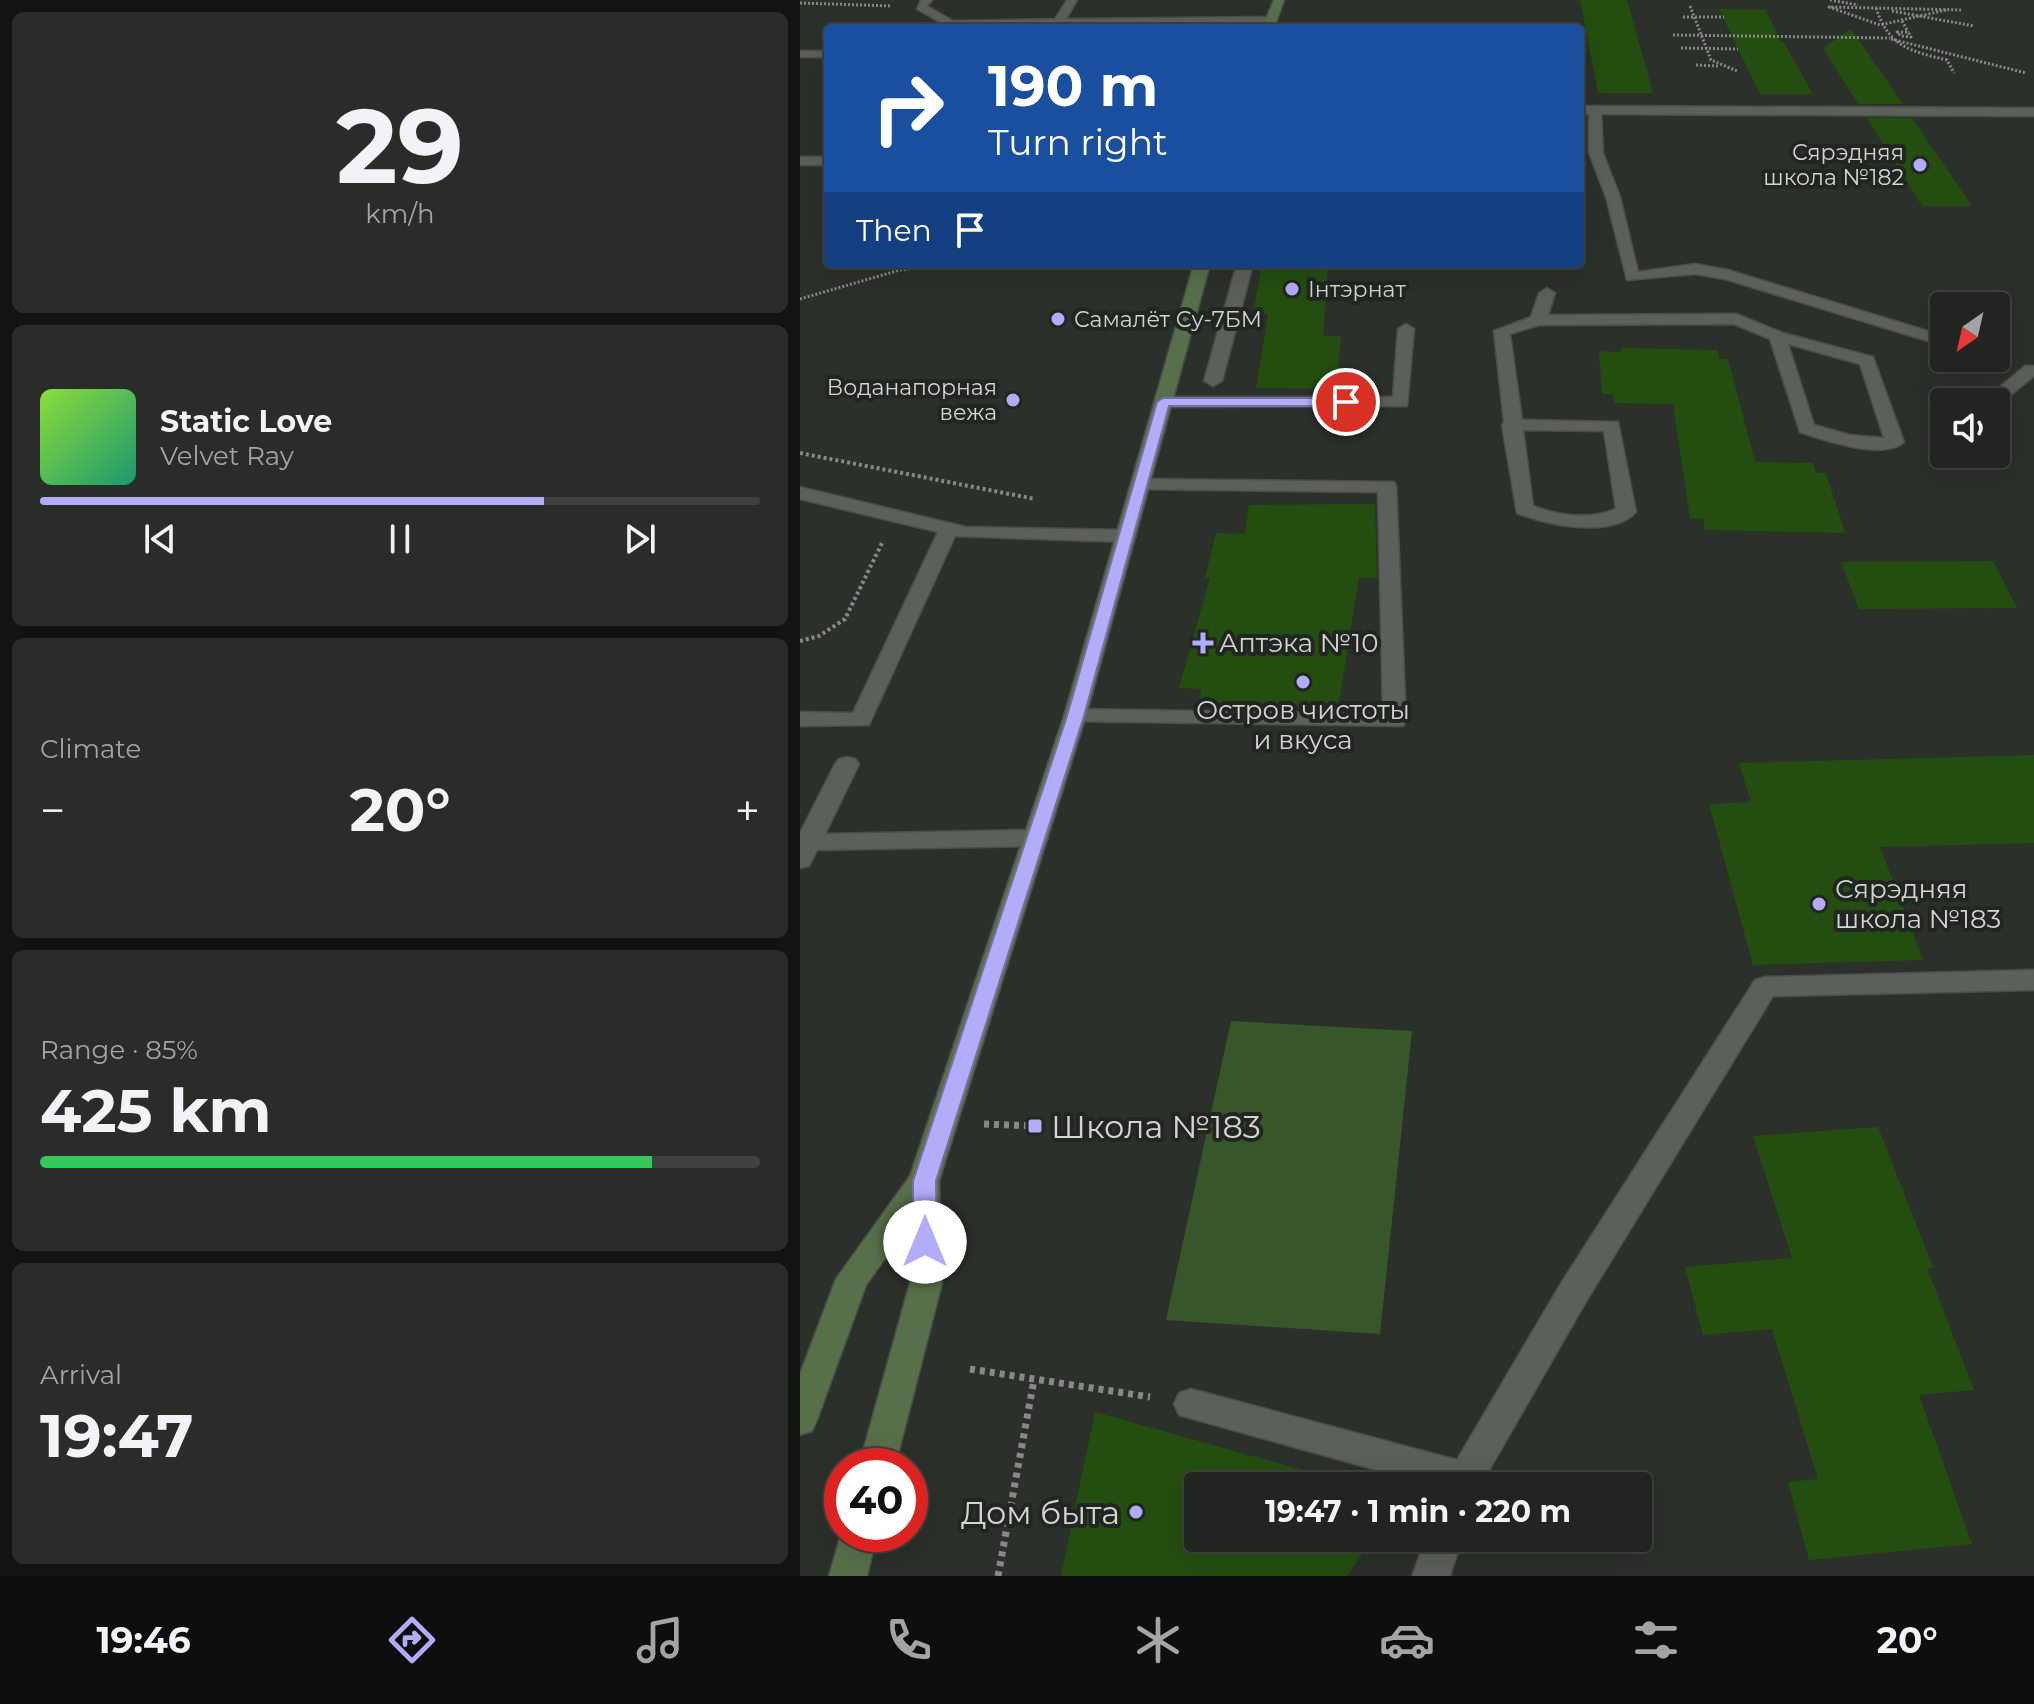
<!DOCTYPE html>
<meta charset="utf-8">
<style>
:root{--surface:#212420;--page:#292c29;--text:#f1f3f6;--muted:#a2a4a5;--line:#3e413e;--accent:#b3adf9}
body{margin:0;font-family:Montserrat,sans-serif;background:var(--page);color:var(--text);height:100vh;display:flex;flex-direction:column;font-size:30px;white-space:nowrap}
*{box-sizing:border-box;margin:0}
p{font-size:26px;color:var(--muted)}
.icon{flex:none;width:44px;height:44px;fill:none;stroke:currentColor;stroke-width:2;stroke-linecap:round;stroke-linejoin:round}
.map{position:relative;flex:1;overflow:hidden}
.drawer{display:flex;flex-direction:column;gap:12px;padding:12px;background:#121412;width:800px}
.drawer>*{flex:none}
.hud{position:absolute;left:24px;top:24px;width:760px;height:244px;border-radius:8px;box-shadow:0 8px 32px #0002,0 0 0 2px var(--line);background:#1a4fa0;color:#fff;overflow:hidden}
.needle{width:52px;rotate:214deg}
.fabs{position:absolute;left:1130px;top:292px;display:grid;gap:16px}
.fabs a{display:grid;place-items:center;width:80px;height:80px;border-radius:8px;background:var(--surface);box-shadow:0 8px 32px #0002,0 0 0 2px var(--line);font-size:40px}
.speed{position:absolute;left:24px;top:1448px;display:flex;gap:16px;font-size:40px;font-weight:700;text-align:center}
.speed>*{display:grid;place-content:center;width:104px;height:104px;border-radius:50%;background:var(--surface);box-shadow:0 8px 32px #0002,0 0 0 2px var(--line);line-height:1}
.speed .limit{border:12px solid #d22;background:#fff;color:#111}
.pin{position:absolute;display:grid;place-items:center;width:68px;height:68px;color:#fff;margin:-34px;border:4px solid #fff;border-radius:50%;box-shadow:0 2px 8px #0007}
.me{position:absolute;width:88px;margin:-44px;rotate:0deg;stroke-linejoin:round;filter:drop-shadow(0 0 6px #0008)}
.turn{display:flex;align-items:center;gap:28px;height:168px;padding:0 32px;font-size:36px}
.turn .icon{width:104px;height:104px;stroke-width:2.5}
.turn b{display:block;font-size:56px;line-height:68px}
.then{display:flex;align-items:center;height:76px;padding:0 32px;background:#0003;gap:16px;font-size:30px}
.big{font-size:60px;font-weight:700;line-height:1.1}
.drawer .widget{flex:1;display:flex;flex-direction:column;justify-content:center;gap:12px;min-width:0;padding:0 28px;border-radius:12px;background:var(--page)}
.drawer .dial{align-items:center;gap:0}
.dial b{font-size:104px;line-height:1}
.song{display:flex;align-items:center;gap:24px}
.cover{width:96px;height:96px;border-radius:12px;background:linear-gradient(135deg,hsl(90 70% 55%),hsl(160 70% 35%))}
.played{height:8px;border-radius:4px;background:linear-gradient(90deg,var(--accent) 70%,var(--line) 70%)}
.keys{display:flex;justify-content:space-around;direction:ltr}
.heat{display:flex;justify-content:space-between;align-items:center;font-size:44px;direction:ltr}
.charge{height:12px;border-radius:6px;background:linear-gradient(90deg,#34c759 85%,var(--line) 0)}
.trip{position:absolute;left:384px;top:1472px;width:468px;height:80px;border-radius:8px;background:var(--surface);box-shadow:0 8px 32px #0002,0 0 0 2px var(--line);font-weight:700;line-height:80px;text-align:center}
.dock{display:flex;height:128px;justify-content:space-around;align-items:center;background:#0d0e0d;color:var(--muted)}
.dock .icon{width:56px;height:56px}
.dock .on{color:var(--accent)}
.dock b{font-size:36px;color:var(--text)}
main{display:flex;flex:1;min-height:0}
.map>svg:first-child{display:block}
</style>
<main>
<section class="drawer">
<div class="widget dial"><b>29</b><p>km/h</p></div>
<div class="widget">
<div class="song"><i class="cover"></i><div><b>Static Love</b><p>Velvet Ray</p></div></div>
<div class="played"></div>
<div class="keys"><svg class="icon" aria-label="previous" viewBox="0 0 24 24"><path d="M18 5L8 12l10 7zM5 5v14"/></svg><svg class="icon" aria-label="pause" viewBox="0 0 24 24"><path d="M8 5v14M16 5v14"/></svg><svg class="icon" aria-label="next" viewBox="0 0 24 24"><path d="M6 5l10 7-10 7zM19 5v14"/></svg></div>
</div>
<div class="widget"><p>Climate</p>
<div class="heat"><a>−</a><b class="big">20°</b><a>+</a></div>
</div>
<div class="widget"><p>Range · 85%</p><b class="big">425 km</b><div class="charge"></div></div>
<div class="widget"><p>Arrival</p><b class="big">19:47</b></div>
</section>
<div class="map">
<svg width="1234" height="1576" viewBox="0 0 1234 1576">
<rect width="100%" height="100%" fill="#2c302b"/>
<polygon fill="#37572b" points="431,1021 612,1031 580,1334 366,1320"/>
<g fill="#244e10">
<polygon points="780,0 827,0 853,93 798,93"/>
<polygon points="919,9 966,10 980,41 983,41 1013,94 960,94"/>
<polygon points="1051,29 1103,104 1058,104 1023,48"/>
<polygon points="1067,118 1112,118 1172,206 1122,206"/>
<polygon points="462,264 528,264 523,336 541,336 536,389 456,388 468,314 453,314"/>
<polygon points="822,348 918,350 919,359 928,359 955,462 1013,463 1016,473 1026,473 1045,533 905,530 903,519 890,518 873,404 814,403 813,394 802,394 799,351 820,352"/>
<polygon points="575,504 577,578 559,578 538,708 398,703 402,689 379,688 410,578 405,578 416,533 445,534 449,505"/>
<polygon points="1193,561 1217,608 1059,609 1041,562"/>
<polygon points="1234,755 1234,843 1080,847 1123,960 953,965 909,804 951,802 939,763"/>
<polygon points="1078,1127 1133,1267 1127,1268 1174,1390 1119,1395 1172,1544 1009,1560 988,1482 1018,1479 972,1329 903,1335 885,1267 992,1258 953,1136"/>
<polygon points="295,1412 560,1486 398,1486 398,1538 573,1538 547,1576 261,1576"/>
</g>
<g fill="none" stroke-linecap="round" stroke-linejoin="round">
<g stroke="#4a4d48" stroke-width="3">
<g id="lane">
<polygon points="121,0 132,0 127,6 153,21 255,19 267,0 277,0 266,19 470,17 476,20 470,23 143,28 145,25 117,9"/>
<rect x="0" y="51" width="28" height="6"/>
<polygon points="795,106 801,110 803,153 820,197 838,272 895,264 928,270 1144,336 1144,346 925,279 895,274 827,280 806,197 789,153 789,110"/>
<polygon points="437,264 453,264 422,381 413,386 404,381"/>
<path d="M 747,288 L 755,293 L 748,315 L 936,314 L 983,333 L 1073,357 L 1104,442 C 1085,461 1023,440 1000,432 L 970,339 L 934,324 L 739,325 L 710,334 L 722,420 L 818,422 L 836,512 C 811,539 747,525 717,513 L 702,425 L 704,422 L 694,331 L 731,317 L 739,293 ZM 988,344 L 1060,364 L 1084,438 L 1050,435 L 1014,425 ZM 723,430 L 804,431 L 816,509 C 789,520 760,516 733,506 Z"/>
<polygon points="606,324 614,329 607,406 363,407 354,402 363,397 593,397 598,329"/>
<polygon points="1225,366 1234,366 1234,376 1197,406 1196,402 1182,402"/>
<polygon points="340,479 594,482 596,486 606,721 603,726 267,721 264,716 267,711 275,709 583,714 578,492 333,489 331,485 333,481"/>
<polygon points="0,487 166,527 326,530 336,536 326,542 155,536 69,725 0,726 0,712 53,713 138,532 0,499"/>
<polygon points="47,757 55,759 59,764 25,834 236,830 245,832 248,838 245,844 236,846 17,850 9,866 0,868 0,833 35,764 39,759"/>
<polygon points="1234,970 1234,990 973,996 784,1305 680,1486 634,1486 379,1415 374,1404 379,1393 391,1389 657,1460 760,1285 955,980 965,977"/>
<polygon points="626,1538 662,1538 650,1576 612,1576"/>
</g>
</g>
<g stroke="#4a4d48" stroke-width="3">
<g id="street">
<polygon points="780,106 1234,108 1234,116 780,114"/>
<rect x="0" y="157" width="28" height="8"/>
</g>
</g>
<g stroke="#4a4d48" stroke-width="3">
<g id="secondary">
<polygon points="474,0 484,0 474,28 462,28"/>
<polygon points="394,264 410,264 286,716 139,1181 142,1283 95,1466 59,1466 110,1283 109,1225 66,1285 17,1420 12,1431 0,1435 0,1374 36,1279 110,1176 264,716"/>
<polygon points="42,1531 42,1534 77,1534 67,1576 29,1576"/>
</g>
</g>
<g stroke="#868985" stroke-width="3" stroke-dasharray="2 2" stroke-linecap="butt">
<polyline points="1030,0 1058,5"/>
<polyline points="0,3 92,6"/>
<polyline points="890,6 911,60 937,71"/>
<path d="M 1076,8 C 1089,47 1110,51 1147,60 L 1154,73"/>
<polyline points="1146,10 1080,25 1029,7 1161,10"/>
<polyline points="1092,11 1174,26"/>
<polyline points="883,17 924,17"/>
<polyline points="1102,21 1108,32"/>
<polygon points="1097,32 1108,32 1111,37 1101,36"/>
<polyline points="873,35 1090,38"/>
<polyline points="1091,39 1226,73"/>
<polyline points="881,48 938,49"/>
<polyline points="896,65 918,66"/>
<polyline points="0,299 100,270 152,264"/>
</g>
<g stroke="#868985" stroke-width="4" stroke-dasharray="3 3" stroke-linecap="butt">
<polyline points="0,453 235,499"/>
<polyline points="0,641 19,636 45,619 82,543"/>
</g>
<g stroke="#868985" stroke-width="7" stroke-dasharray="5 5" stroke-linecap="butt">
<polyline points="184,1124 235,1126"/>
<polyline points="170,1369 350,1397"/>
<polyline points="198,1576 234,1380"/>
</g>
<use href="#lane" fill="#5c605a" fill-rule="evenodd"/>
<use href="#street" fill="#5c605a" fill-rule="evenodd"/>
<use href="#secondary" fill="#57704a" fill-rule="evenodd"/>
</g>
<polygon fill="#b3adf9" stroke="#7470a2" stroke-width="2" points="363,398 546,398 552,402 546,406 369,406 284,716 136,1181 137,1242 133,1249 125,1252 116,1249 113,1242 113,1181 267,716 357,402"/>
<g fill="#b3adf9" stroke="#222621" stroke-width="3">
<circle cx="1120" cy="165" r="8"/>
<circle cx="492" cy="289" r="8"/>
<circle cx="258" cy="319" r="8"/>
<circle cx="213" cy="400" r="8"/>
<path d="M399 631h8v8h8v8h-8v8h-8v-8h-8v-8h8z"/>
<circle cx="503" cy="682" r="8"/>
<circle cx="1019" cy="904" r="8"/>
<rect x="227" y="1118" width="16" height="16" rx="4"/>
<circle cx="336" cy="1512" r="8"/>
</g>
<g text-anchor="middle" dominant-baseline="central" stroke-width="8" stroke-linejoin="round" paint-order="stroke">
<g font-size="22" fill="#d2d4d1" stroke="#222621" text-anchor="end">
<text x="1104" y="152">Сярэдняя<tspan x="1104" dy="25">школа №182</tspan></text>
<text x="508" y="289" text-anchor="start">Інтэрнат</text>
<text x="274" y="319" text-anchor="start">Самалёт Су-7БМ</text>
<text x="197" y="387">Воданапорная<tspan x="197" dy="25">вежа</tspan></text>
</g>
<g font-size="26" fill="#d2d4d1" stroke="#222621" text-anchor="start">
<text x="419" y="643">Аптэка №10</text>
<text x="503" y="710" text-anchor="middle">Остров чистоты<tspan x="503" dy="30">и вкуса</tspan></text>
<text x="1035" y="889">Сярэдняя<tspan x="1035" dy="30">школа №183</tspan></text>
</g>
<g font-size="32" fill="#d2d4d1" stroke="#222621" text-anchor="start">
<text x="251" y="1126">Школа №183</text>
<text x="320" y="1512" text-anchor="end">Дом быта</text>
</g>
</g>
</svg>
<div class="fabs">
<a><svg class="needle" viewBox="-14 -14 28 28"><path d="M0-13l5 13h-10z" fill="#e53935"/><path d="M0 13l5-13h-10z" fill="#a2a4a5"/></svg></a>
<a><svg class="icon" aria-label="sound" viewBox="0 0 24 24"><path d="M4 9h4l5-4v14l-5-4H4zM17 9q2 3 0 6"/></svg></a>
</div>
<div class="speed"><div class="limit">40</div></div>
<div class="pin" style="left:546px;top:402px;background:#d93025"><svg class="icon" aria-label="arrive" viewBox="0 0 24 24"><path d="M6 21V4h12l-3 4 3 4H6"/></svg></div>
<svg class="me" style="left:125px;top:1242px" viewBox="-20 -20 40 40"><circle r="19" fill="#fff"/><path d="M0-13L10 11 0 6-10 11z" fill="#b3adf9"/></svg>
<div class="trip">19:47 · 1 min · 220 m</div>
<div class="hud">
<div class="turn"><svg class="icon" aria-label="right" viewBox="0 0 24 24"><path d="M7 20v-9h11M14 6l5 5-5 5"/></svg><div><b>190 m</b>Turn right</div></div>
<div class="then">Then<svg class="icon" aria-label="arrive" viewBox="0 0 24 24"><path d="M6 21V4h12l-3 4 3 4H6"/></svg></div>
</div>
</div>
</main>
<nav class="dock">
<b>19:46</b>
<svg class="icon on" aria-label="directions" viewBox="0 0 24 24"><path d="M12 3l9 9-9 9-9-9zM9 14v-3h6M13 9l2 2-2 2"/></svg>
<svg class="icon" aria-label="music" viewBox="0 0 24 24"><path d="M9 18V5l10-2v13"/><circle cx="6" cy="18" r="3"/><circle cx="16" cy="16" r="3"/></svg>
<svg class="icon" aria-label="phone" viewBox="0 0 24 24"><path d="M5 4h4l2 5-3 2q2 4 5 5l2-3 5 2v4C11 20 4 13 5 4z"/></svg>
<svg class="icon" aria-label="climate" viewBox="0 0 24 24"><path d="M12 3v18M4 7l16 10M4 17L20 7"/></svg>
<svg class="icon" aria-label="car" viewBox="0 0 24 24"><path d="M5 17H2v-5l4-1 3-4h7l3 4 3 1v5h-3M9 17h6M6 11h13"/><circle cx="7" cy="17" r="2"/><circle cx="17" cy="17" r="2"/></svg>
<svg class="icon" aria-label="filters" viewBox="0 0 24 24"><path d="M4 7h16M4 17h16"/><circle cx="9" cy="7" r="2"/><circle cx="15" cy="17" r="2"/></svg>
<b>20°</b>
</nav>
